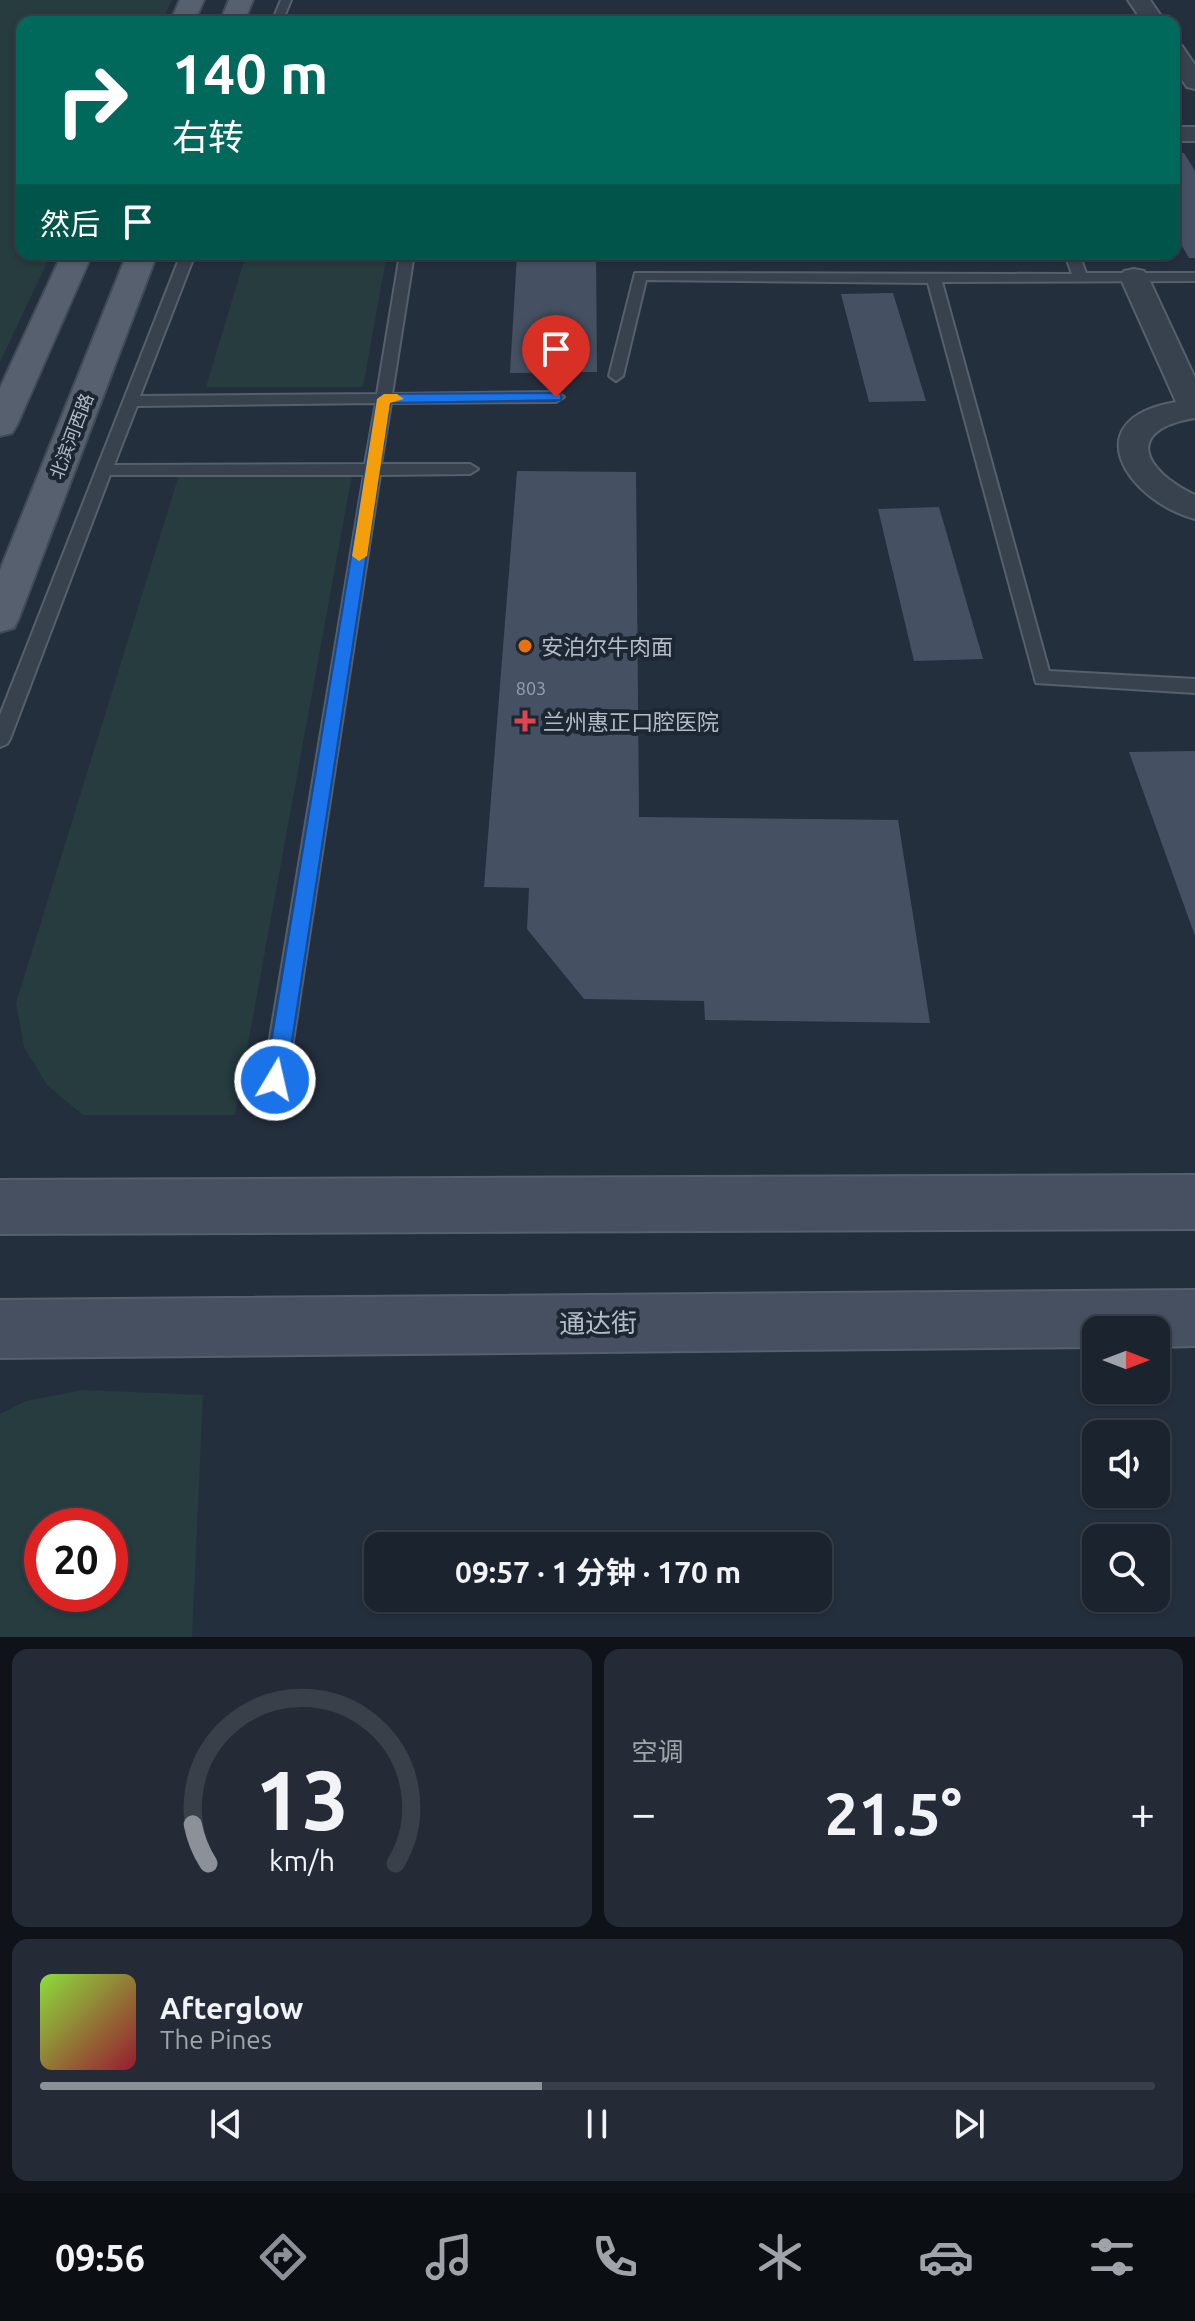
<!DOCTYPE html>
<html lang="zh">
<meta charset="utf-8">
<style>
:root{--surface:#1b232e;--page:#242b36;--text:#f1f3f6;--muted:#a0a4aa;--line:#39404a;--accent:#8c9099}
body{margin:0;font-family:Ubuntu,"Noto Sans SC",sans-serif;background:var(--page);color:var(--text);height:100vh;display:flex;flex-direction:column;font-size:30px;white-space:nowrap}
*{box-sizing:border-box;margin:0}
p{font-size:26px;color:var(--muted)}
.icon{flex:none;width:44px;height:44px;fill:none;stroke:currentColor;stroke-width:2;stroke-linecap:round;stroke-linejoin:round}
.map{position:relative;height:1637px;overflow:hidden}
.drawer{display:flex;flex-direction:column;gap:12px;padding:12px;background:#0f1319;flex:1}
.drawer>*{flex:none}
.banner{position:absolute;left:16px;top:16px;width:1164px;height:244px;border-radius:16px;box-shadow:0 2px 6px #0004,0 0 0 2px var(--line);background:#00695c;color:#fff;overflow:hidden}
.needle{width:52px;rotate:90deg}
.controls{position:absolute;left:1082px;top:1316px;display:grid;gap:16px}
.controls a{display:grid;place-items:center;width:88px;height:88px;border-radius:16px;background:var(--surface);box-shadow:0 2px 6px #0004,0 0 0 2px var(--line);font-size:40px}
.speed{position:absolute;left:24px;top:1508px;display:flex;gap:16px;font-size:40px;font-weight:700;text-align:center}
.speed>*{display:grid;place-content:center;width:104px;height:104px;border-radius:50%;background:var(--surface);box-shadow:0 2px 6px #0004,0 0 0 2px var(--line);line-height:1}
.speed .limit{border:12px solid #d22;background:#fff;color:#111}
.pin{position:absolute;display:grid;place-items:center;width:68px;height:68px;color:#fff;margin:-82px -34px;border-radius:50% 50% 50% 0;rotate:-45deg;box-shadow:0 0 8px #0007}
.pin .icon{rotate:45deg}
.me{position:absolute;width:88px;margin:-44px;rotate:9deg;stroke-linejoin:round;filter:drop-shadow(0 0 6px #0008)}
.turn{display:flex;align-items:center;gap:28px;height:168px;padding:0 24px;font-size:36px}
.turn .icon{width:104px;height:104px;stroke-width:2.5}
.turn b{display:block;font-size:56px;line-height:68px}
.then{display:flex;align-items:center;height:76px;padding:0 24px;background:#0003;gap:16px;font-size:30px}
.big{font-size:60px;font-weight:700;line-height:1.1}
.drawer .widget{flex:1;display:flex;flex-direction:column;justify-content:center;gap:12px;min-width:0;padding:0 28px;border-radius:16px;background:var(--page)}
.drawer .dial{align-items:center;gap:0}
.dial svg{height:208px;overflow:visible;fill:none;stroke:var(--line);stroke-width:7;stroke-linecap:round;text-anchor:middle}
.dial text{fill:var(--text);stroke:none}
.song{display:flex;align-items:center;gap:24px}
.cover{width:96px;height:96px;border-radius:12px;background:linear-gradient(135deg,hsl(90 70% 55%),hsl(350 70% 35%))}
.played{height:8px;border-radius:4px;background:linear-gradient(90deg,var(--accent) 45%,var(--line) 45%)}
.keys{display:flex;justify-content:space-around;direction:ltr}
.heat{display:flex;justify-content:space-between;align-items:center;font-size:44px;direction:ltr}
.drawer .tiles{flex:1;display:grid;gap:12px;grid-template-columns:1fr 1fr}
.widget:last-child{grid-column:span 2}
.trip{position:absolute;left:364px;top:1532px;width:468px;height:80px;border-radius:16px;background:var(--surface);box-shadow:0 2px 6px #0004,0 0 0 2px var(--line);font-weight:700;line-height:80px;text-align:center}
.menu{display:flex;height:128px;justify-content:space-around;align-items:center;background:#0b0e12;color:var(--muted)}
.menu .icon{width:56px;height:56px}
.menu .on{color:var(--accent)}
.menu b{font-size:36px;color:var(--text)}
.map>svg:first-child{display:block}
</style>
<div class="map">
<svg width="1195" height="1637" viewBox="0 0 1195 1637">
<rect width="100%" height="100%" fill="#242f3e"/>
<g fill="#263c3f" fill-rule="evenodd">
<polygon points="0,0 172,0 161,22 22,22 22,254 51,254 0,362"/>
<polygon points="246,254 387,254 363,387 206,387"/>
<polygon points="179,475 352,475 235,1115 83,1115 47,1085 24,1047 16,1003"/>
<path d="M 83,1390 L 203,1395 L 192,1637 L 0,1637 L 0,1414 L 26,1401 ZM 42,1526 L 110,1526 L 110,1594 L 42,1594 Z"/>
</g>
<g fill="#455162">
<polygon points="1174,153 1184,153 1195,171 1195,258 1189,258 1174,232"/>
<polygon points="517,254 596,254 597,372 510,373"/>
<polygon points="893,293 926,401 869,402 841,294"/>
<polygon points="517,471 636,472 639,817 898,820 930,1023 705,1020 704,1001 584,999 527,929 529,888 484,887"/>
<polygon points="939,507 983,659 914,661 878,509"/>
<polygon points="1195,751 1195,936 1129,752"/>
</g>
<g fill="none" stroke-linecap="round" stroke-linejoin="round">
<g stroke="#565f6c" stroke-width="4">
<g id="lane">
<polygon points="281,0 291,0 282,22 272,22"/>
<path d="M 181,254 L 195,254 L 140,396 L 377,394 L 400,254 L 414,254 L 392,394 L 556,392 L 564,397 L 556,402 L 391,403 L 381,464 L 470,464 L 478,469 L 470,474 L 380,475 L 287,1080 L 283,1088 L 275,1091 L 267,1088 L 263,1080 L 364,475 L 110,475 L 10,739 L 7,744 L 0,747 L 0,715 ZM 376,403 L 365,464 L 114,465 L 137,406 Z"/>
<polygon points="1065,254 1079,254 1086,273 1195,273 1195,281 942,282 1049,671 1195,679 1195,693 1036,683 928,283 646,280 623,376 616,381 609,376 635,273 1072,274"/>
</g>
</g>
<g stroke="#565f6c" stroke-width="4">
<g id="street">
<polygon points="1128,0 1150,0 1165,22 1143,22"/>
<polygon points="1174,44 1182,46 1195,65 1195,89 1187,87 1174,68"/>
<rect x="1174" y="127" width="21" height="14"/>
<path d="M 1134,269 L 1144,271 L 1148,277 L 1195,378 L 1195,418 C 1123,430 1143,470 1195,495 L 1195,519 C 1126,500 1074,419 1176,402 L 1120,277 L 1124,271 Z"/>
</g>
</g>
<g stroke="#565f6c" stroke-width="4">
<g id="secondary">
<polygon points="1195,1175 1195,1229 0,1234 0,1180"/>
<polygon points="1195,1290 1195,1346 1156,1347 1156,1330 1096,1330 1096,1347 0,1358 0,1300"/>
</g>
</g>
<g stroke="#414a57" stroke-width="4">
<g id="primary">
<polygon points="180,0 204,0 194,22 170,22"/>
<polygon points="229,0 253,0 244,22 220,22"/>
<polygon points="62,254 92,254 17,425 12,433 0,436 0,388"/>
<polygon points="127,254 157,254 19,618 14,628 0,632 0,570"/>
</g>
</g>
<use href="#lane" fill="#38414e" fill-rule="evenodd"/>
<use href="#street" fill="#38414e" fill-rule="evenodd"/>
<use href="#secondary" fill="#465061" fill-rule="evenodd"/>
<use href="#primary" fill="#56606e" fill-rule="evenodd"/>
</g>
<polygon fill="#1a73e8" stroke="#114b97" stroke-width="2" points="556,393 561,394 561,400 390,403 286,1080 283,1087 275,1090 268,1087 265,1080 377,399 384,394"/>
<polygon fill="#f59e0b" points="384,394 397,394 404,399 390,403 367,556 359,561 352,556 377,399"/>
<circle fill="#e8710a" stroke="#1d2633" stroke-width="3" cx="525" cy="646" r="8"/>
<path fill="#e0444e" stroke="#1d2633" stroke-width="3" d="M521 709h8v8h8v8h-8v8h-8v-8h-8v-8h8z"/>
<g text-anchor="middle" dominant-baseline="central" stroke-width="8" stroke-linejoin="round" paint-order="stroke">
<g font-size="18" fill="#b4bcc9" stroke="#1d2633">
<text transform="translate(71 436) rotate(-69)">北滨河西路</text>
</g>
<g font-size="18" fill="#98a1af">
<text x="531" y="688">803</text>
</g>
<g font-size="22" fill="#b4bcc9" stroke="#1d2633" text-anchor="start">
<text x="541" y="646">安泊尔牛肉面</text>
<text x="543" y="721">兰州惠正口腔医院</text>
</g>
<g font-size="26" fill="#b4bcc9" stroke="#1d2633">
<text transform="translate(598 1323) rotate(-1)">通达街</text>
</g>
</g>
</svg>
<div class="controls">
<a><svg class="needle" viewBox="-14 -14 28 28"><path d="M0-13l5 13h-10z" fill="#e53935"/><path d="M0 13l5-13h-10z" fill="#a0a4aa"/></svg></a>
<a><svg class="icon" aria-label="sound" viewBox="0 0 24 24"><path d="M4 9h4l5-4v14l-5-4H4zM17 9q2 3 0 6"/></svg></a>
<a><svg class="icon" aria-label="search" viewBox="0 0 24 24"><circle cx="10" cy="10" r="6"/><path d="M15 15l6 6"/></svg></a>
</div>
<div class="speed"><div class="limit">20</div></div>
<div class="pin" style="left:556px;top:397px;background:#d93025"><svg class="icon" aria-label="arrive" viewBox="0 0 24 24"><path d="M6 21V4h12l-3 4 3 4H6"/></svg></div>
<svg class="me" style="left:275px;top:1080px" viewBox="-20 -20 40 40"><circle r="17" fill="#1a73e8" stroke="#fff" stroke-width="3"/><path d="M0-11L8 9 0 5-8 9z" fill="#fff"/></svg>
<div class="trip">09:57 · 1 分钟 · 170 m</div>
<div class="banner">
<div class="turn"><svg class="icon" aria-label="right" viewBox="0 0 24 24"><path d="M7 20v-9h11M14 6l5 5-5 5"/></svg><div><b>140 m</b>右转</div></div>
<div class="then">然后<svg class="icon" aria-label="arrive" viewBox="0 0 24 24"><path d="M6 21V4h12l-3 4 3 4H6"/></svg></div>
</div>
</div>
<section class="drawer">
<div class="tiles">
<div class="widget dial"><svg viewBox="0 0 100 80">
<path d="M14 69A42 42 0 1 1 86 69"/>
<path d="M14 69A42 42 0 0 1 8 54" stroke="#8c9099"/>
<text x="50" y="56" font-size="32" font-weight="700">13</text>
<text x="50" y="72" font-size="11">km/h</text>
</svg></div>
<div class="widget"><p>空调</p>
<div class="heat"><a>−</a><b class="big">21.5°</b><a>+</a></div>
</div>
<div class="widget">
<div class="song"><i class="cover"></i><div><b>Afterglow</b><p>The Pines</p></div></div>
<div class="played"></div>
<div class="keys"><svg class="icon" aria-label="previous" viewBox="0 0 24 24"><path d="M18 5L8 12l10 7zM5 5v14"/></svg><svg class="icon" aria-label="pause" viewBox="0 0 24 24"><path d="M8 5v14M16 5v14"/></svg><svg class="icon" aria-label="next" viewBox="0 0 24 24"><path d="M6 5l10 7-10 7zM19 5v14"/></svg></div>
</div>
</div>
</section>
<nav class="menu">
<b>09:56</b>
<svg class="icon on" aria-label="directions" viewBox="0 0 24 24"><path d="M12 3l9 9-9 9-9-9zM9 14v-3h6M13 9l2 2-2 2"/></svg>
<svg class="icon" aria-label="music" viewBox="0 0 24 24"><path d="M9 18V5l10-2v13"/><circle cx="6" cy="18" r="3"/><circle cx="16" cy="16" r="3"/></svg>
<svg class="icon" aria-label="phone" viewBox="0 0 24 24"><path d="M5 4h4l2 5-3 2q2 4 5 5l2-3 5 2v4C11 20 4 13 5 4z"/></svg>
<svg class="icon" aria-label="climate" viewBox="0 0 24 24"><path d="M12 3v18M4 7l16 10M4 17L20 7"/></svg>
<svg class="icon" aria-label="car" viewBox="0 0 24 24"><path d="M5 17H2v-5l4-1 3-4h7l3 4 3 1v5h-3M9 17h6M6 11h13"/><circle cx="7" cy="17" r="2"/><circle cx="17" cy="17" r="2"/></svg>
<svg class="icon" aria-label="filters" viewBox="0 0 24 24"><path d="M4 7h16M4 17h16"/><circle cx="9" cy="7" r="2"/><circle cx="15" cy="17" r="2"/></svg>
</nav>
